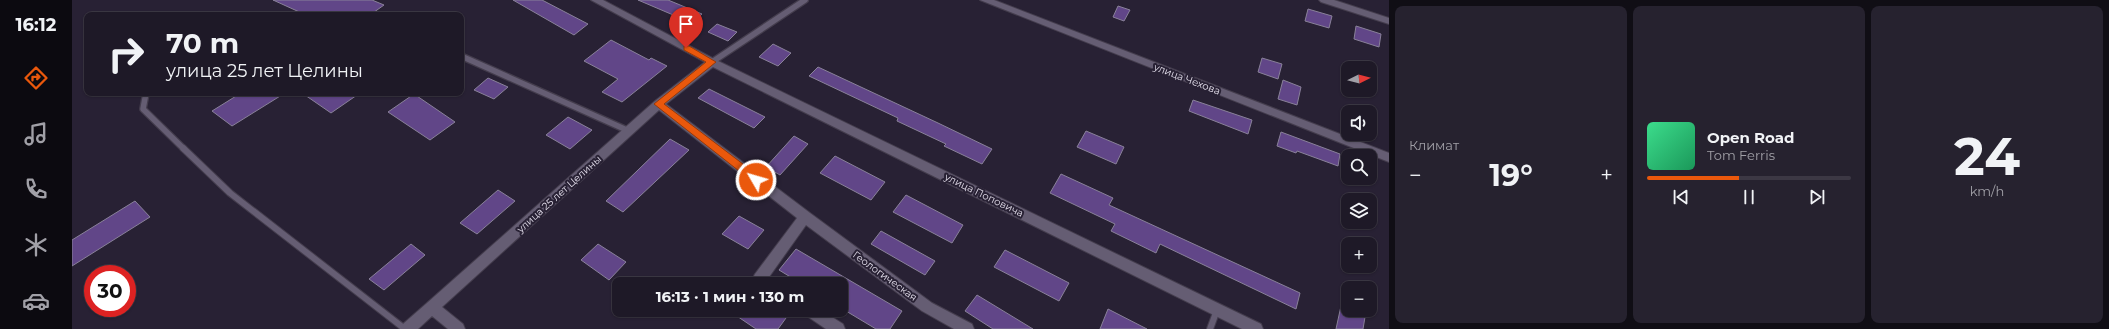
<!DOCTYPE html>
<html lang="ru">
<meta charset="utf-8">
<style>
:root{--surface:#1e1927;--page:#26222f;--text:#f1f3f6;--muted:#a1a0a7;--line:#3c3844;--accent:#ea580c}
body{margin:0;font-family:Montserrat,sans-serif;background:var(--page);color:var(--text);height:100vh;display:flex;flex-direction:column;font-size:15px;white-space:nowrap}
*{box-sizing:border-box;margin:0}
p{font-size:13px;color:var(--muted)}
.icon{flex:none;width:22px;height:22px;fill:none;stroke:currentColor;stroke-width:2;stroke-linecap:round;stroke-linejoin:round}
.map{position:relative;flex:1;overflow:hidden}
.side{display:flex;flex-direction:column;gap:6px;padding:6px;background:#100e15;width:720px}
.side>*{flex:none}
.banner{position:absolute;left:12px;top:12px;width:380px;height:84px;border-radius:8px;box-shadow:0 1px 3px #0004,0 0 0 1px var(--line);background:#1e1927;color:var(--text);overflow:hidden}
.needle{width:26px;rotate:84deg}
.fabs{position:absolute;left:1269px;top:61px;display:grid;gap:8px}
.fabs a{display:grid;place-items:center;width:36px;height:36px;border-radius:8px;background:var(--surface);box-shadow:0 1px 3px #0004,0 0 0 1px var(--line);font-size:20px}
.speed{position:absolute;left:12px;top:265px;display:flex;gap:8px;font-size:20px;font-weight:700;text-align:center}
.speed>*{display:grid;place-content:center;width:52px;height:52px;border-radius:50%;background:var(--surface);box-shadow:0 1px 3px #0004,0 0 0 1px var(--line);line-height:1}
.speed .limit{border:6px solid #d22;background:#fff;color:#111}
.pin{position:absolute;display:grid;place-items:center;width:34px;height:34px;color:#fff;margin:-41px -17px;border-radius:50% 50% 50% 0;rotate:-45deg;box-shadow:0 0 4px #0007}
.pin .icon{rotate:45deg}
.me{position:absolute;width:44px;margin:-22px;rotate:308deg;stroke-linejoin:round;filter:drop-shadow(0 0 3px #0008)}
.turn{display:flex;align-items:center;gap:14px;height:84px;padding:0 16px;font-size:18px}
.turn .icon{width:52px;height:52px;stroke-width:2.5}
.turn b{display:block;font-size:28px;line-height:34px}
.big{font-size:30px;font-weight:700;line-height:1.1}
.side .card{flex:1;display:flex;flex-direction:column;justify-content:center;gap:6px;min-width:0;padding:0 14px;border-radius:8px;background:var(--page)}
.side .dial{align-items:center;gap:0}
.dial b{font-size:52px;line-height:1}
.song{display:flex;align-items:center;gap:12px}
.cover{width:48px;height:48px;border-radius:6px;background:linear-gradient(135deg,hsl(150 70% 55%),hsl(150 70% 35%))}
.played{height:4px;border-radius:2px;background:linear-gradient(90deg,var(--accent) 45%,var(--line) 45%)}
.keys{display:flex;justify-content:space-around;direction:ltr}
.heat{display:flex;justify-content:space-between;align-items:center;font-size:22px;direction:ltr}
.side .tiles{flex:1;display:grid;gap:6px;grid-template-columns:repeat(3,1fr)}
.trip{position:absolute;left:540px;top:277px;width:236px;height:40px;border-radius:8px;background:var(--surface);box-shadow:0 1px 3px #0004,0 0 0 1px var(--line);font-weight:700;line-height:40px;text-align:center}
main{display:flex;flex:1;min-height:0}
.menu{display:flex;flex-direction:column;width:72px;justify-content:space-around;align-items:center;background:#0c0a10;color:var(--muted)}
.menu .icon{width:28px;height:28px}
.menu .selected{color:var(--accent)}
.menu b{font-size:18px;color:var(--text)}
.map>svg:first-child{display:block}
</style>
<main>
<nav class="menu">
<b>16:12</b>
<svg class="icon selected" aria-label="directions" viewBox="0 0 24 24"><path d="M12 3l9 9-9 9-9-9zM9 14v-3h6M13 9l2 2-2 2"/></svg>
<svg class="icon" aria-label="music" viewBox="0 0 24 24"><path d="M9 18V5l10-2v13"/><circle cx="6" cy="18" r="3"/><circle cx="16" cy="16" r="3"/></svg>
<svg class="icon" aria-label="phone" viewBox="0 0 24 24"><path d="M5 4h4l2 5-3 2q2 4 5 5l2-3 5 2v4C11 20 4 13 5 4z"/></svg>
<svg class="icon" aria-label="climate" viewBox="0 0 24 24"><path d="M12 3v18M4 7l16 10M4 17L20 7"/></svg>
<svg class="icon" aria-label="car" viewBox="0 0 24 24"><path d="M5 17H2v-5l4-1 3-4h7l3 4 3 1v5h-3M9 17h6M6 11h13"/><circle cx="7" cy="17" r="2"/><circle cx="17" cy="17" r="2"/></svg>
</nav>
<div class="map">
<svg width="1317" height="329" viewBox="0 0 1317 329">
<rect width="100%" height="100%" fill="#282134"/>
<g fill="#614688" stroke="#898199">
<polygon points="201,0 300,0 312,5 298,15 234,15"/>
<polygon points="441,0 470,0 516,24 502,35"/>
<polygon points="566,0 596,0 630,14 620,23"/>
<polygon points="1046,6 1058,10 1052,21 1041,17"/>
<polygon points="1236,9 1260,16 1257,28 1233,21"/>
<polygon points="645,24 665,32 656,41 636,32"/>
<polygon points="1284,26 1309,34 1307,47 1282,39"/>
<polygon points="539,40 577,60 579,58 595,66 550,102 530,92 546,79 512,61"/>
<polygon points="701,44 719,53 706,66 687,57"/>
<polygon points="1190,58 1210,64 1206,79 1186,72"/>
<polygon points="746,67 866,123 920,149 910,164 872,146 874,144 825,121 826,118 737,76"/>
<polygon points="416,78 436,87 422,99 402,90"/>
<polygon points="1211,80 1229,87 1225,105 1206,99"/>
<polygon points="637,89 693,117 682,128 626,98"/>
<polygon points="169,93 213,93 160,126 140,111"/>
<polygon points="230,93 288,93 259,113"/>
<polygon points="342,94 383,122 358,140 316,112"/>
<polygon points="1121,100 1180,120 1176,134 1117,111"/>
<polygon points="496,117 520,130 498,149 474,135"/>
<polygon points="1014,131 1052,147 1044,164 1005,147"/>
<polygon points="1209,132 1268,154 1266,166 1225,151 1224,153 1205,146"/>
<polygon points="722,136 736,144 708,175 694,167"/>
<polygon points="598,139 617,150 551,212 534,201"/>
<polygon points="763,156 813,182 799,200 748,173"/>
<polygon points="989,174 1041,198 1037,205 1228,293 1224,309 1088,244 1084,253 1039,231 1043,224 978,193"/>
<polygon points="426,190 443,201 405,234 388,223"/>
<polygon points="834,195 891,225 880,243 821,212"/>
<polygon points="63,201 78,217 0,266 0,240"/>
<polygon points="667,216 692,230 676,249 650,234"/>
<polygon points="809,231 863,261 853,275 799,244"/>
<polygon points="339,244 353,255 312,290 297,279"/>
<polygon points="526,244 554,262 537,280 509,260"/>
<polygon points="724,249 830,311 818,329 804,329 769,308 769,284 730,284 707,270"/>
<polygon points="933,250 997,283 987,301 922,267"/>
<polygon points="905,295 961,329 921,329 893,311"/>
<polygon points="1269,306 1293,317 1291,329 1264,329"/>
<polygon points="1036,309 1075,329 1028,329"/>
<polygon points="656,310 701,310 714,318 706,329 684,329"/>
</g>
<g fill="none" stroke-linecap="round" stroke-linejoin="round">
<g stroke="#443d4d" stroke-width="8">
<g id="lane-far1">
<polyline points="389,56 557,131"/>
<polyline points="640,62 733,0"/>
<polyline points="74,93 71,109 112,149"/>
</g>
</g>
<g stroke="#443d4d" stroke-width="8">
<g id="lane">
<polyline points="111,148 158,193 333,329"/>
<polyline points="1138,329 1145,310"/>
</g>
</g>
<g stroke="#443d4d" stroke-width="2">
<g id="street">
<path d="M 519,0 L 531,0 L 644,60 L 1189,324 L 1191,329 L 1170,329 L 641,67 L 594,104 L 738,213 L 860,303 L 900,324 L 902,329 L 882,329 L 850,311 L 734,225 L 697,277 L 704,284 C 695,284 685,287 681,278 L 683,274 L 725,218 L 587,110 L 370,307 L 391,324 L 393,329 L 376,329 L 360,316 L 346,329 L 329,329 L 331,324 L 355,303 L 583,101 L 633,62 Z"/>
<polygon points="908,0 922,0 1317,153 1317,162"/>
<polygon points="1247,0 1262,0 1317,18 1317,24 1249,2"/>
<polygon points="730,310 749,310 771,324 773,329 754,329 732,314"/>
</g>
</g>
<use href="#lane-far1" stroke="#655d73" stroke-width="5.5"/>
<use href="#lane" stroke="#655d73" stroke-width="6"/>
<use href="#street" fill="#655d73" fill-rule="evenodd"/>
</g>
<polygon fill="#ea580c" stroke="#983908" points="612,46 617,46 644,62 592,104 688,177 688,182 681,182 582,104 634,62 612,50"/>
<g text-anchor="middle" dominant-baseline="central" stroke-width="4" stroke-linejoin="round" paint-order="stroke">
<g font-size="10" fill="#e4dfec" stroke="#282134">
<text transform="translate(1115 79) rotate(21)">улица Чехова</text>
<text transform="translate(487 194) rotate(-42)">улица 25 лет Целины</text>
<text transform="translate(912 195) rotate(26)">улица Поповича</text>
<text transform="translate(813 276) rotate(36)">Геологическая</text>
</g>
</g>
</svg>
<div class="fabs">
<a><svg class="needle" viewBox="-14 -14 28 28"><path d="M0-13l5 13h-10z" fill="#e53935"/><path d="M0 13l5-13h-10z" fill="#a1a0a7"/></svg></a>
<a><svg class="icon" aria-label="sound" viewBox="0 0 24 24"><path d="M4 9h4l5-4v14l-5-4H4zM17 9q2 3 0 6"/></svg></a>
<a><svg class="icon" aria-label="search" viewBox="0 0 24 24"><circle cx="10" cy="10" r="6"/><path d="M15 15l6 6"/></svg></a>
<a><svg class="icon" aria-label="layers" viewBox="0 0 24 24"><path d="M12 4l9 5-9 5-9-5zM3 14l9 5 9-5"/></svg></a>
<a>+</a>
<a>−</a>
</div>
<div class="speed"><div class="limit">30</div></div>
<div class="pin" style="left:614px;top:48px;background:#d93025"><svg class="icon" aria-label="arrive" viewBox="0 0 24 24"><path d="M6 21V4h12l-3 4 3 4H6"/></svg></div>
<svg class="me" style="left:684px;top:180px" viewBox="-20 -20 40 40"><circle r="17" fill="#ea580c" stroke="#fff" stroke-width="3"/><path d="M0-11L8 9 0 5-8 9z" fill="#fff"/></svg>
<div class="trip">16:13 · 1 мин · 130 m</div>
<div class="banner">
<div class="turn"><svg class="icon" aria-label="right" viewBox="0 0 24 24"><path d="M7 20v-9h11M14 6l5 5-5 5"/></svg><div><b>70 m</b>улица 25 лет Целины</div></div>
</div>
</div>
<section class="side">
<div class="tiles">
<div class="card"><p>Климат</p>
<div class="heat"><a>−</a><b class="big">19°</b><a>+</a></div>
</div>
<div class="card">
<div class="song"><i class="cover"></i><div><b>Open Road</b><p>Tom Ferris</p></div></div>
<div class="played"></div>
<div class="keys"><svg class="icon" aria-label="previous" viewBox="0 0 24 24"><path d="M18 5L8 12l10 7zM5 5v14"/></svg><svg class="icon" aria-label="pause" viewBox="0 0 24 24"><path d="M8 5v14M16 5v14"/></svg><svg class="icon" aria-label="next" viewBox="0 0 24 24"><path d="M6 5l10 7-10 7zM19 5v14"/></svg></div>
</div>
<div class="card dial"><b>24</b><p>km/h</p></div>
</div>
</section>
</main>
